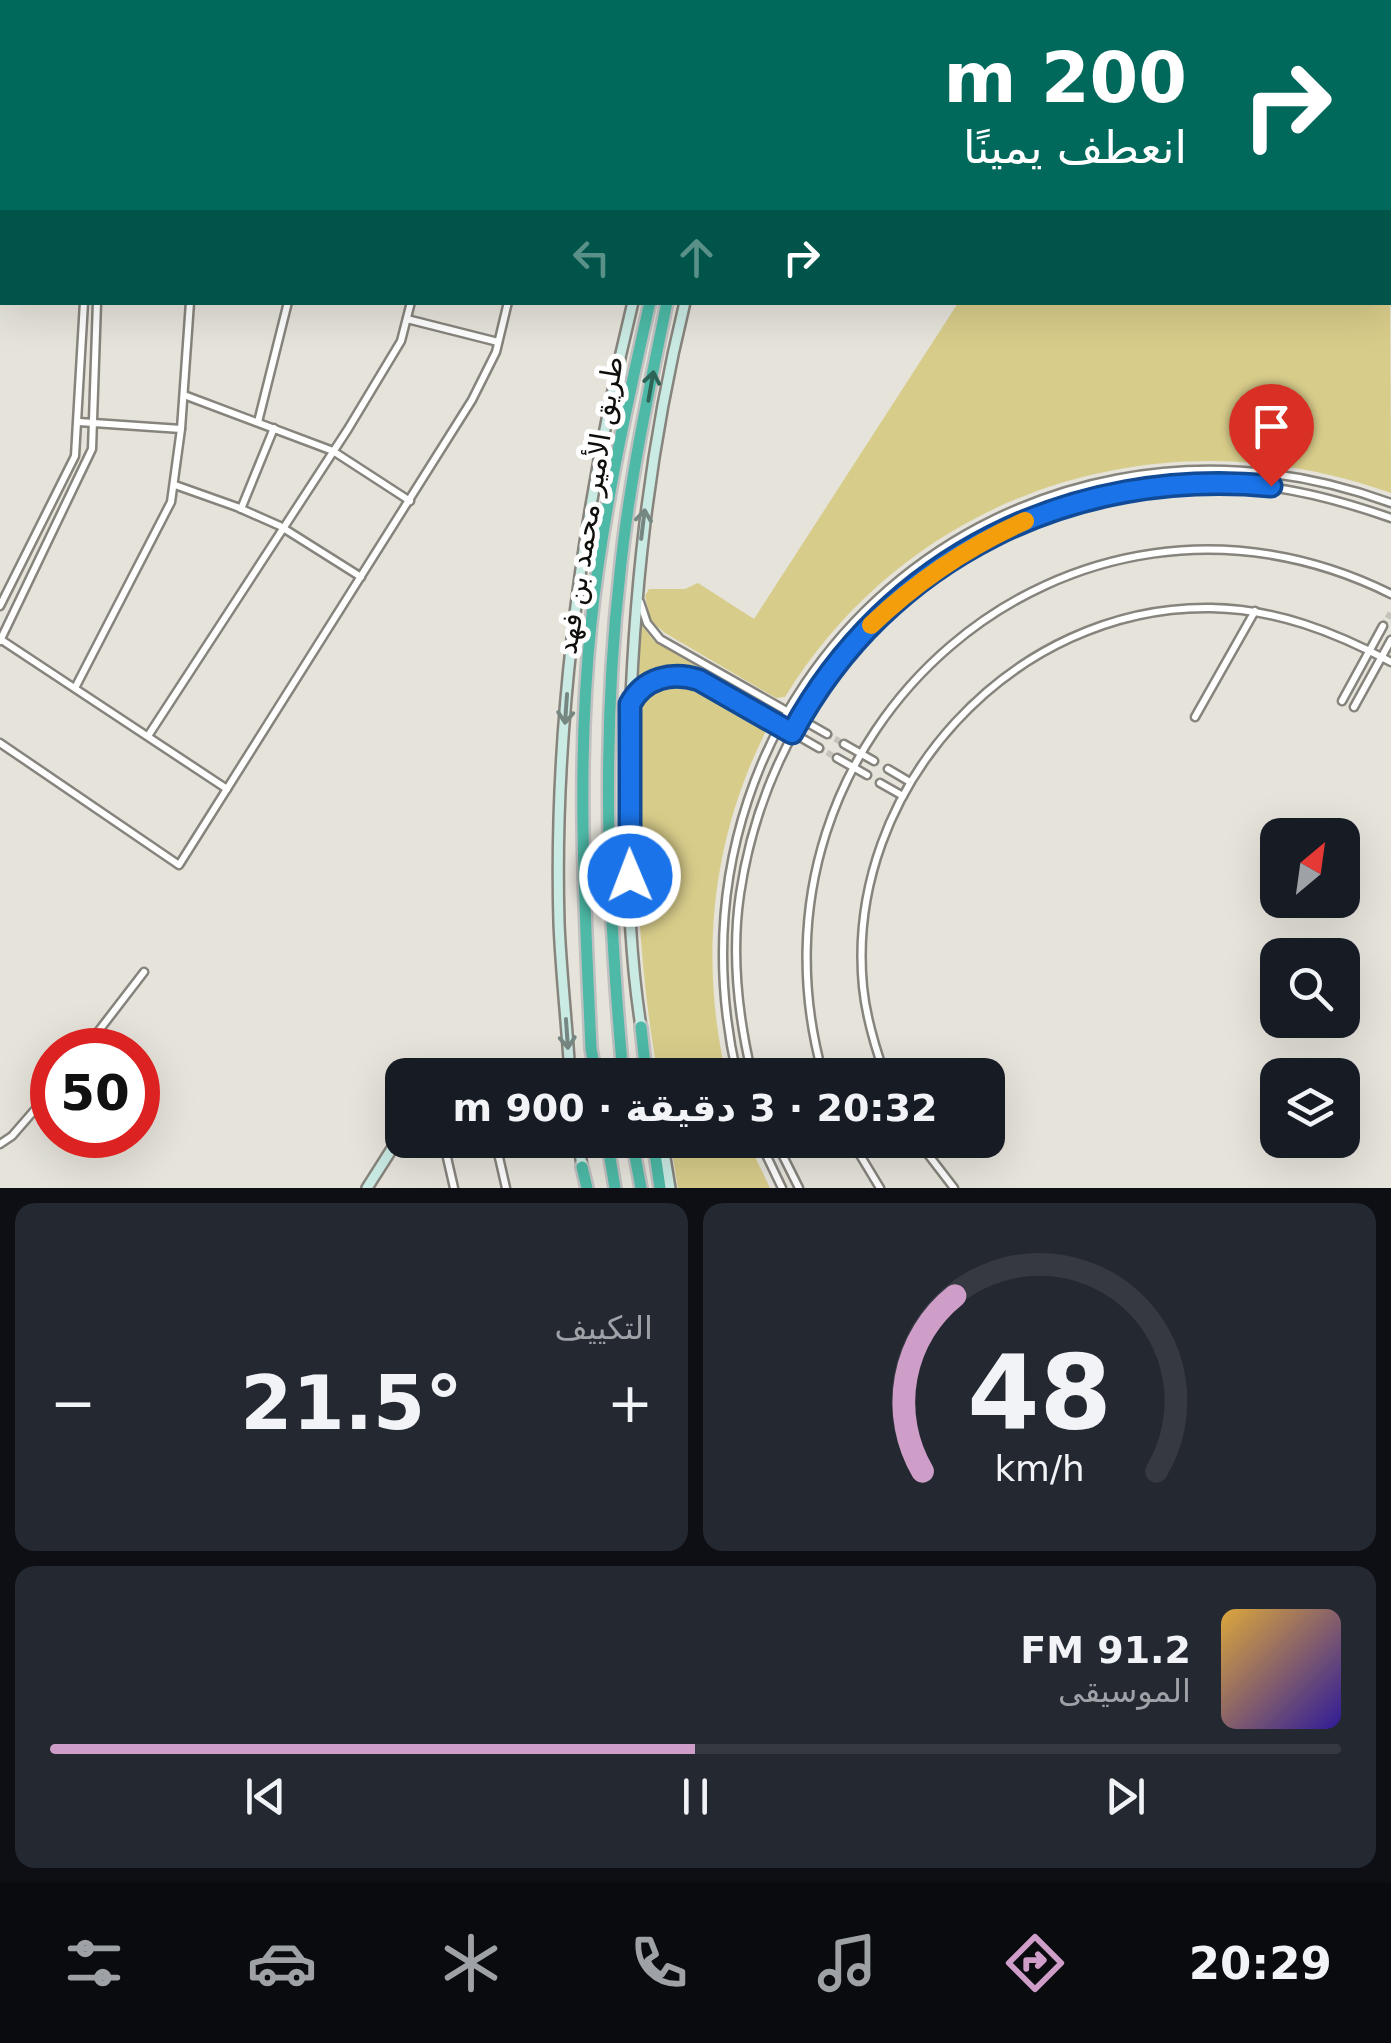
<!DOCTYPE html>
<html lang="ar">
<meta charset="utf-8">
<style>
:root{--surface:#171b24;--page:#242831;--text:#f1f3f6;--muted:#9ea1a6;--line:#363941;--accent:#ce9dc8}
body{margin:0;font-family:"DejaVu Sans","Noto Sans Arabic",sans-serif;background:var(--page);color:var(--text);direction:rtl;height:100vh;display:flex;flex-direction:column;font-size:38px;white-space:nowrap}
*{box-sizing:border-box;margin:0}
p{font-size:32px;color:var(--muted)}
.icon{flex:none;width:55px;height:55px;fill:none;stroke:currentColor;stroke-width:2;stroke-linecap:round;stroke-linejoin:round}
.map{position:relative;height:1188px;overflow:hidden;direction:ltr}
.details{display:flex;flex-direction:column;gap:15px;padding:15px;background:#0d0f14;flex:1}
.details>*{flex:none}
.hud{position:absolute;left:0px;top:0px;width:1392px;height:305px;box-shadow:0 10px 40px #0002;direction:rtl;background:#00695c;color:#fff;overflow:hidden}
.needle{width:65px;rotate:29deg}
.controls{position:absolute;left:1260px;top:818px;display:grid;gap:20px}
.controls a{display:grid;place-items:center;width:100px;height:100px;border-radius:20px;background:var(--surface);box-shadow:0 10px 40px #0002;font-size:50px}
.speed{position:absolute;left:30px;top:1028px;display:flex;gap:20px;font-size:50px;font-weight:700;text-align:center}
.speed>*{display:grid;place-content:center;width:130px;height:130px;border-radius:50%;background:var(--surface);box-shadow:0 10px 40px #0002;line-height:1}
.speed .limit{border:15px solid #d22;background:#fff;color:#111}
.pin{position:absolute;display:grid;place-items:center;width:85px;height:85px;color:#fff;margin:-102px -42px;border-radius:50% 50% 50% 0;rotate:-45deg;box-shadow:0 0 10px #0007}
.pin .icon{rotate:45deg}
.me{position:absolute;width:110px;margin:-55px;rotate:359deg;stroke-linejoin:round;filter:drop-shadow(0 0 8px #0008)}
.turn{display:flex;align-items:center;gap:35px;height:210px;padding:0 40px;font-size:45px}
.turn .icon{width:130px;height:130px;stroke-width:2.5}
.turn b{display:block;font-size:70px;line-height:85px}
.lanes{display:flex;align-items:center;height:95px;padding:0 40px;background:#0003;justify-content:center;gap:50px;direction:ltr}
.lanes .off{opacity:.35}
.big{font-size:75px;font-weight:800;line-height:1.1}
.details .widget{flex:1;display:flex;flex-direction:column;justify-content:center;gap:15px;min-width:0;padding:0 35px;border-radius:20px;background:var(--page)}
.details .dial{align-items:center;gap:0}
.dial svg{height:260px;overflow:visible;fill:none;stroke:var(--line);stroke-width:7;stroke-linecap:round;text-anchor:middle}
.dial text{fill:var(--text);stroke:none}
.song{display:flex;align-items:center;gap:30px}
.cover{width:120px;height:120px;border-radius:15px;background:linear-gradient(135deg,hsl(40 70% 55%),hsl(250 70% 35%))}
.played{height:10px;border-radius:5px;background:linear-gradient(90deg,var(--accent) 50%,var(--line) 50%)}
.keys{display:flex;justify-content:space-around;direction:ltr}
.heat{display:flex;justify-content:space-between;align-items:center;font-size:55px;direction:ltr}
.details .tiles{flex:1;display:grid;gap:15px;grid-template-columns:1fr 1fr}
.widget:last-child{grid-column:span 2}
.trip{position:absolute;left:385px;top:1058px;width:620px;height:100px;border-radius:20px;background:var(--surface);box-shadow:0 10px 40px #0002;font-weight:800;line-height:100px;text-align:center;direction:rtl}
.tab-bar{display:flex;height:160px;justify-content:space-around;align-items:center;background:#090b0e;color:var(--muted)}
.tab-bar .icon{width:70px;height:70px}
.tab-bar .current{color:var(--accent)}
.tab-bar b{font-size:45px;color:var(--text)}
.map>svg:first-child{display:block}
</style>
<div class="map">
<svg width="1391" height="1188" viewBox="0 0 1391 1188">
<rect width="100%" height="100%" fill="#e5e3da"/>
<g fill="#d8cc8a">
<path d="M 1390,273 L 1391,493 C 1164,411 913,489 785,697 L 776,698 L 665,633 L 651,621 L 645,596 L 649,589 L 685,589 L 698,583 L 754,619 L 958,303 L 1390,302 Z"/>
<polygon points="640,623 654,641 696,666 695,671 668,669 639,684"/>
<path d="M 671,681 L 696,686 L 768,727 C 712,836 699,956 726,1075 L 658,1075 C 637,960 634,842 638,726 C 640,703 649,689 671,681 Z"/>
<polygon points="670,1140 747,1140 770,1188 678,1188"/>
</g>
<g fill="none" stroke-linecap="round" stroke-linejoin="round">
<g stroke="#c5c3bb" stroke-width="6" stroke-dasharray="6 3" stroke-linecap="butt">
<polyline points="1383,626 1391,612"/>
<polyline points="827,734 844,744"/>
<polyline points="819,748 837,758"/>
</g>
<g stroke="#86847c" stroke-width="11">
<g id="street">
<polyline points="249,0 261,2"/>
<polyline points="686,0 694,2"/>
<polyline points="1358,0 1359,2"/>
<polyline points="101,2 101,0"/>
<polyline points="113,2 113,0"/>
<polyline points="293,2 294,0"/>
<polyline points="388,2 389,0"/>
<polyline points="487,2 488,0"/>
<polyline points="583,2 584,0"/>
<polyline points="677,2 677,0"/>
<polyline points="1390,4 1391,4"/>
<polyline points="1390,103 1391,102"/>
<polyline points="407,319 498,342"/>
<polyline points="184,395 333,451 410,501"/>
<polyline points="79,422 181,429"/>
<polyline points="258,422 288,302"/>
<polyline points="175,485 237,507 280,526 361,577"/>
<polyline points="241,509 274,428"/>
<polyline points="640,602 647,623 660,639 827,734"/>
<polyline points="0,606 75,456 84,302"/>
<polyline points="0,639 227,789"/>
<polyline points="0,641 92,449 97,302"/>
<polyline points="75,688 171,502 181,429 190,302"/>
<path d="M 633,699 C 650,676 673,671 699,679 L 819,748"/>
<polyline points="1342,701 1383,626"/>
<polyline points="1354,707 1391,640"/>
<polyline points="1195,717 1255,611"/>
<polyline points="148,736 348,429 401,341 411,302"/>
<polyline points="0,743 179,865 472,400 496,352 508,302"/>
<polyline points="844,744 874,761"/>
<polyline points="837,758 867,775"/>
<polyline points="888,769 910,782"/>
<polyline points="880,783 903,796"/>
<polyline points="84,1050 144,972"/>
<path d="M 737,1075 C 647,680 1013,365 1391,503"/>
<path d="M 752,1075 C 738,1016 731,955 740,894 C 776,649 993,464 1243,484 C 1295,488 1343,501 1391,518"/>
<path d="M 823,1075 C 727,732 1070,434 1391,594"/>
<path d="M 885,1075 C 875,1047 866,1017 863,987 C 844,789 1013,605 1211,608 C 1276,609 1335,632 1391,662"/>
<polyline points="443,1140 454,1188"/>
<polyline points="495,1140 506,1188"/>
<polyline points="759,1140 782,1188"/>
<polyline points="775,1140 799,1188"/>
<polyline points="851,1140 880,1188"/>
<polyline points="917,1140 954,1188"/>
<polyline points="0,1144 12,1136 52,1090"/>
</g>
</g>
<g stroke="#86847c" stroke-width="14">
<g id="secondary">
<polyline points="705,2 706,0"/>
<polyline points="758,2 758,0"/>
<path d="M 642,1033 C 627,942 626,845 629,753 C 633,597 648,454 685,302"/>
<path d="M 570,1075 C 567,1024 561,973 559,923 C 553,714 584,504 633,302"/>
<polyline points="578,1140 583,1172"/>
<polyline points="662,1140 670,1188"/>
<polyline points="367,1188 402,1133"/>
</g>
</g>
<g stroke="#c1c0c0" stroke-width="14">
<g id="primary">
<polyline points="1232,0 1233,2"/>
<polyline points="1255,0 1257,2"/>
<polyline points="1390,213 1391,215"/>
<polyline points="1390,251 1391,252"/>
</g>
</g>
<g stroke="#c1c0c0" stroke-width="16">
<g id="highway">
<polyline points="722,2 723,0"/>
<polyline points="743,2 744,0"/>
<polyline points="641,1027 646,1075"/>
<path d="M 596,1075 L 591,1049 C 585,907 576,766 591,624 C 602,516 626,408 650,302"/>
<path d="M 623,1075 C 608,908 601,740 620,573 C 629,482 649,391 667,302"/>
<polyline points="607,1140 615,1188"/>
<polyline points="632,1140 641,1188"/>
<polyline points="653,1140 660,1188"/>
<polyline points="582,1167 587,1188"/>
</g>
</g>
<use href="#street" stroke="#fff" stroke-width="6"/>
<use href="#secondary" stroke="#caeae4" stroke-width="9"/>
<use href="#primary" stroke="#94d5ca" stroke-width="9"/>
<use href="#highway" stroke="#4db9a6" stroke-width="11"/>
</g>
<defs><path id="oneway-shaft" d="M-6 0H5M1.5-3L5.5 0L1.5 3" fill="none" stroke-width="1.6" stroke-linecap="round" stroke-linejoin="round" transform="scale(2.5)"/></defs>
<use stroke="#2e6458" href="#oneway-shaft" transform="translate(651 386) rotate(-80)"/>
<g stroke="#768782">
<use href="#oneway-shaft" transform="translate(643 524) rotate(-83)"/>
<use href="#oneway-shaft" transform="translate(566 709) rotate(94)"/>
<use href="#oneway-shaft" transform="translate(567 1034) rotate(86)"/>
</g>
<g fill="none" stroke-linecap="round" stroke-linejoin="round">
<g stroke="#114b97" stroke-width="25">
<path id="route" d="M 630,876 L 630,704 C 644,678 672,671 699,680 L 792,733 C 887,556 1073,467 1271,486"/>
</g>
<use href="#route" stroke="#1a73e8" stroke-width="18"/>
<path stroke="#f59e0b" stroke-width="18" d="M 871,625 C 917,581 967,547 1025,521"/>
</g>
<g text-anchor="middle" dominant-baseline="central" stroke-width="10" stroke-linejoin="round" paint-order="stroke">
<g font-size="28" fill="#0f0e0b" stroke="#fff">
<text transform="translate(590 505) rotate(-81)">طريق الأمير محمد بن فهد</text>
</g>
</g>
</svg>
<div class="controls">
<a><svg class="needle" viewBox="-14 -14 28 28"><path d="M0-13l5 13h-10z" fill="#e53935"/><path d="M0 13l5-13h-10z" fill="#9ea1a6"/></svg></a>
<a><svg class="icon" aria-label="search" viewBox="0 0 24 24"><circle cx="10" cy="10" r="6"/><path d="M15 15l6 6"/></svg></a>
<a><svg class="icon" aria-label="layers" viewBox="0 0 24 24"><path d="M12 4l9 5-9 5-9-5zM3 14l9 5 9-5"/></svg></a>
</div>
<div class="speed"><div class="limit">50</div></div>
<div class="pin" style="left:1271px;top:486px;background:#d93025"><svg class="icon" aria-label="arrive" viewBox="0 0 24 24"><path d="M6 21V4h12l-3 4 3 4H6"/></svg></div>
<svg class="me" style="left:630px;top:876px" viewBox="-20 -20 40 40"><circle r="17" fill="#1a73e8" stroke="#fff" stroke-width="3"/><path d="M0-11L8 9 0 5-8 9z" fill="#fff"/></svg>
<div class="trip">20:32 · 3 دقيقة · 900 m</div>
<div class="hud">
<div class="turn"><svg class="icon" aria-label="right" viewBox="0 0 24 24"><path d="M7 20v-9h11M14 6l5 5-5 5"/></svg><div><b>200 m</b>انعطف يمينًا</div></div>
<div class="lanes"><svg class="icon off" aria-label="left" viewBox="0 0 24 24"><path d="M17 20v-9H6M10 6l-5 5 5 5"/></svg><svg class="icon off" aria-label="ahead" viewBox="0 0 24 24"><path d="M12 20V5M6 11l6-6 6 6"/></svg><svg class="icon" aria-label="right" viewBox="0 0 24 24"><path d="M7 20v-9h11M14 6l5 5-5 5"/></svg></div>
</div>
</div>
<section class="details">
<div class="tiles">
<div class="widget dial"><svg viewBox="0 0 100 80">
<path d="M14 69A42 42 0 1 1 86 69"/>
<path d="M14 69A42 42 0 0 1 24 15" stroke="#ce9dc8"/>
<text x="50" y="56" font-size="32" font-weight="700">48</text>
<text x="50" y="72" font-size="11">km/h</text>
</svg></div>
<div class="widget"><p>التكييف</p>
<div class="heat"><a>−</a><b class="big">21.5°</b><a>+</a></div>
</div>
<div class="widget">
<div class="song"><i class="cover"></i><div><b>91.2 FM</b><p>الموسيقى</p></div></div>
<div class="played"></div>
<div class="keys"><svg class="icon" aria-label="previous" viewBox="0 0 24 24"><path d="M18 5L8 12l10 7zM5 5v14"/></svg><svg class="icon" aria-label="pause" viewBox="0 0 24 24"><path d="M8 5v14M16 5v14"/></svg><svg class="icon" aria-label="next" viewBox="0 0 24 24"><path d="M6 5l10 7-10 7zM19 5v14"/></svg></div>
</div>
</div>
</section>
<nav class="tab-bar">
<b>20:29</b>
<svg class="icon current" aria-label="directions" viewBox="0 0 24 24"><path d="M12 3l9 9-9 9-9-9zM9 14v-3h6M13 9l2 2-2 2"/></svg>
<svg class="icon" aria-label="music" viewBox="0 0 24 24"><path d="M9 18V5l10-2v13"/><circle cx="6" cy="18" r="3"/><circle cx="16" cy="16" r="3"/></svg>
<svg class="icon" aria-label="phone" viewBox="0 0 24 24"><path d="M5 4h4l2 5-3 2q2 4 5 5l2-3 5 2v4C11 20 4 13 5 4z"/></svg>
<svg class="icon" aria-label="climate" viewBox="0 0 24 24"><path d="M12 3v18M4 7l16 10M4 17L20 7"/></svg>
<svg class="icon" aria-label="car" viewBox="0 0 24 24"><path d="M5 17H2v-5l4-1 3-4h7l3 4 3 1v5h-3M9 17h6M6 11h13"/><circle cx="7" cy="17" r="2"/><circle cx="17" cy="17" r="2"/></svg>
<svg class="icon" aria-label="filters" viewBox="0 0 24 24"><path d="M4 7h16M4 17h16"/><circle cx="9" cy="7" r="2"/><circle cx="15" cy="17" r="2"/></svg>
</nav>
